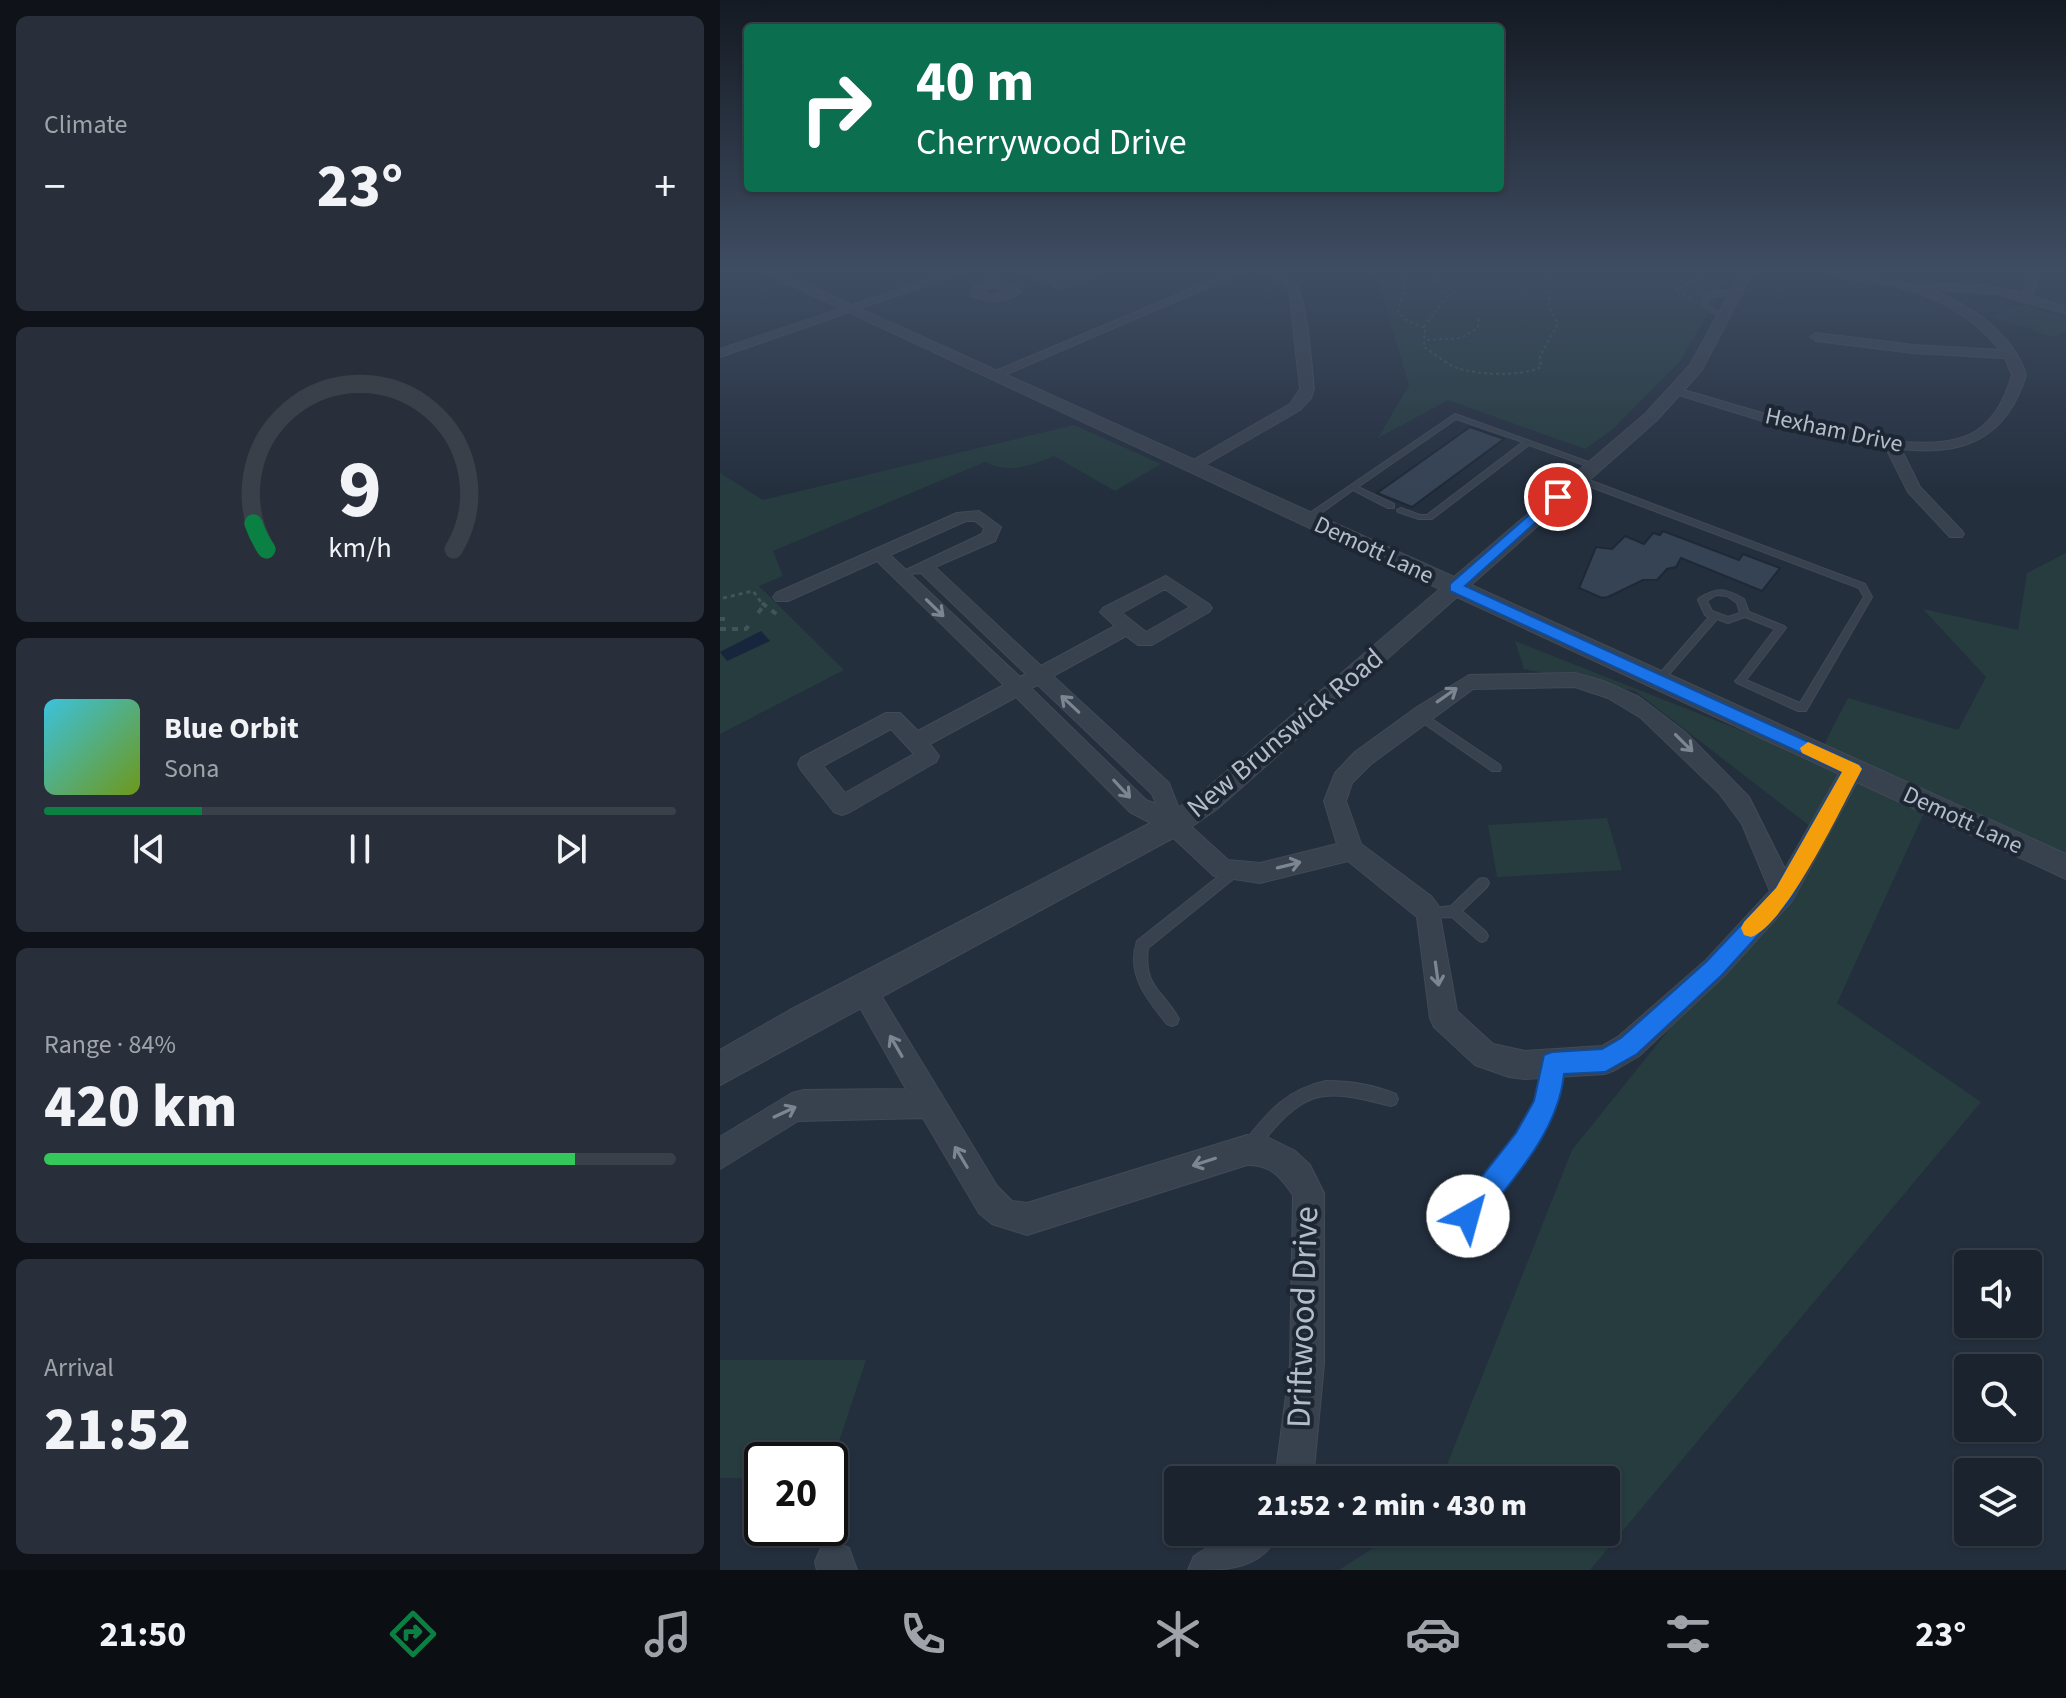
<!DOCTYPE html>
<meta charset="utf-8">
<style>
:root{--surface:#1b232e;--page:#282f3a;--text:#f1f3f6;--muted:#a0a4aa;--line:#39404a;--accent:#0b8043}
body{margin:0;font-family:"Source Sans 3",sans-serif;background:var(--page);color:var(--text);height:100vh;display:flex;flex-direction:column;font-size:30px;white-space:nowrap}
*{box-sizing:border-box;margin:0}
p{font-size:26px;color:var(--muted)}
.icon{flex:none;width:44px;height:44px;fill:none;stroke:currentColor;stroke-width:2;stroke-linecap:round;stroke-linejoin:round}
.map{position:relative;flex:1;overflow:hidden}
.sheet{display:flex;flex-direction:column;gap:16px;padding:16px;background:#0f1319;width:720px}
.sheet>*{flex:none}
.banner{position:absolute;left:24px;top:24px;width:760px;height:168px;border-radius:8px;box-shadow:0 2px 6px #0004,0 0 0 2px var(--line);background:#0b6e4f;color:#fff;overflow:hidden}
.tools{position:absolute;left:1234px;top:1250px;display:grid;gap:16px}
.tools a{display:grid;place-items:center;width:88px;height:88px;border-radius:8px;background:var(--surface);box-shadow:0 2px 6px #0004,0 0 0 2px var(--line);font-size:40px}
.speed{position:absolute;left:24px;top:1442px;display:flex;gap:16px;font-size:40px;font-weight:700;text-align:center}
.speed>*{display:grid;place-content:center;width:104px;height:104px;border-radius:50%;background:var(--surface);box-shadow:0 2px 6px #0004,0 0 0 2px var(--line);line-height:1}
.speed .limit{border:4px solid #111;border-radius:12px;background:#fff;color:#111}
.pin{position:absolute;display:grid;place-items:center;width:68px;height:68px;color:#fff;margin:-34px;border:4px solid #fff;border-radius:50%;box-shadow:0 2px 8px #0007}
.me{position:absolute;width:88px;margin:-44px;rotate:38deg;stroke-linejoin:round;filter:drop-shadow(0 0 6px #0008)}
.turn{display:flex;align-items:center;gap:28px;height:168px;padding:0 40px;font-size:36px}
.turn .icon{width:104px;height:104px;stroke-width:2.5}
.turn b{display:block;font-size:56px;line-height:68px}
.big{font-size:60px;font-weight:800;line-height:1.1}
.sheet .widget{flex:1;display:flex;flex-direction:column;justify-content:center;gap:12px;min-width:0;padding:0 28px;border-radius:12px;background:var(--page)}
.sheet .dial{align-items:center;gap:0}
.dial svg{height:208px;overflow:visible;fill:none;stroke:var(--line);stroke-width:7;stroke-linecap:round;text-anchor:middle}
.dial text{fill:var(--text);stroke:none}
.song{display:flex;align-items:center;gap:24px}
.cover{width:96px;height:96px;border-radius:12px;background:linear-gradient(135deg,hsl(190 70% 55%),hsl(80 70% 35%))}
.played{height:8px;border-radius:4px;background:linear-gradient(90deg,var(--accent) 25%,var(--line) 25%)}
.keys{display:flex;justify-content:space-around;direction:ltr}
.heat{display:flex;justify-content:space-between;align-items:center;font-size:44px;direction:ltr}
.charge{height:12px;border-radius:6px;background:linear-gradient(90deg,#34c759 84%,var(--line) 0)}
.trip{position:absolute;left:444px;top:1466px;width:456px;height:80px;border-radius:8px;background:var(--surface);box-shadow:0 2px 6px #0004,0 0 0 2px var(--line);font-weight:800;line-height:80px;text-align:center}
.tabs{display:flex;height:128px;justify-content:space-around;align-items:center;background:#0b0e12;color:var(--muted)}
.tabs .icon{width:56px;height:56px}
.tabs .current{color:var(--accent)}
.tabs b{font-size:36px;color:var(--text)}
main{display:flex;flex:1;min-height:0}
.map>svg:first-child{display:block}
</style>
<main>
<section class="sheet">
<div class="widget"><p>Climate</p>
<div class="heat"><a>−</a><b class="big">23°</b><a>+</a></div>
</div>
<div class="widget dial"><svg viewBox="0 0 100 80">
<path d="M14 69A42 42 0 1 1 86 69"/>
<path d="M14 69A42 42 0 0 1 9 59" stroke="#0b8043"/>
<text x="50" y="56" font-size="32" font-weight="700">9</text>
<text x="50" y="72" font-size="11">km/h</text>
</svg></div>
<div class="widget">
<div class="song"><i class="cover"></i><div><b>Blue Orbit</b><p>Sona</p></div></div>
<div class="played"></div>
<div class="keys"><svg class="icon" aria-label="previous" viewBox="0 0 24 24"><path d="M18 5L8 12l10 7zM5 5v14"/></svg><svg class="icon" aria-label="pause" viewBox="0 0 24 24"><path d="M8 5v14M16 5v14"/></svg><svg class="icon" aria-label="next" viewBox="0 0 24 24"><path d="M6 5l10 7-10 7zM19 5v14"/></svg></div>
</div>
<div class="widget"><p>Range · 84%</p><b class="big">420 km</b><div class="charge"></div></div>
<div class="widget"><p>Arrival</p><b class="big">21:52</b></div>
</section>
<div class="map">
<svg width="1346" height="1570" viewBox="0 0 1346 1570">
<rect width="100%" height="100%" fill="#242f3e"/>
<g fill="#263c3f">
<polygon points="655,272 1012,272 960,361 892,430 865,449 728,400 658,438 689,385"/>
<polygon points="1303,304 1346,318 1346,331 1333,337 1274,317"/>
<path d="M 354,425 L 441,464 L 395,491 L 334,456 C 311,466 288,474 265,462 L 53,551 L 63,576 L 39,586 L 124,670 L 0,734 L 0,473 L 43,500 Z"/>
<polygon points="1346,553 1346,874 1205,811 1117,1003 1261,1102 870,1570 619,1570 678,1532 886,1532 886,1480 721,1480 852,1150 1104,837 915,691 804,669 795,641 1096,760 1128,698 1238,730 1266,677 1203,609 1298,630 1307,573"/>
<polygon points="887,818 902,870 777,877 768,825"/>
<polygon points="0,1360 146,1360 110,1469 110,1460 42,1460 42,1478 0,1478"/>
</g>
<polygon fill="#17263c" points="41,631 50,641 7,661 0,652"/>
<g fill="#364354" stroke="#1f2835" stroke-width="2">
<polygon points="291,272 390,272 390,273 341,292"/>
<polygon points="750,427 784,439 692,507 657,493"/>
<polygon points="943,531 1019,560 1023,554 1060,568 1042,591 961,558 956,567 947,569 937,580 923,580 888,597 882,598 859,588 876,547 892,549 905,536 924,544 933,533 940,535"/>
</g>
<g fill="none" stroke-linecap="round" stroke-linejoin="round">
<g stroke="#414a57" stroke-width="2">
<g id="service">
<path d="M 996,291 L 1016,291 L 1019,293 C 1009,297 999,294 988,299 L 988,305 L 1006,317 L 1006,319 L 1002,319 L 982,306 L 983,297 Z"/>
<polygon points="735,414 877,465 870,467 809,445 712,519 699,519 678,512 677,510 681,508 700,515 707,515 803,442 736,419 638,487 674,504 674,508 668,508 633,490 590,521 584,521 584,517"/>
<path d="M 855,477 L 861,477 L 1145,584 L 1152,597 L 1086,711 L 1078,711 L 1017,683 L 1015,681 L 1017,679 L 1055,629 L 1025,617 L 1008,623 L 997,619 L 943,681 L 940,682 L 935,679 L 989,617 L 985,615 L 978,600 L 979,598 C 998,587 1005,588 1024,599 L 1029,612 L 1064,626 L 1066,628 L 1026,680 L 1080,703 L 1144,597 L 1139,588 L 855,481 ZM 996,595 L 1007,596 L 1017,603 L 1020,613 L 1008,617 L 992,611 L 987,601 Z"/>
<polygon points="700,711 780,765 781,768 780,771 772,771 696,718 695,715 696,712"/>
<path d="M 513,867 L 517,868 L 519,872 L 517,876 L 428,948 C 423,987 443,990 459,1019 L 457,1024 L 452,1026 L 447,1024 C 427,1000 406,974 417,941 L 509,868 Z"/>
<polygon points="763,878 767,879 769,883 767,887 742,911 766,932 768,936 766,940 762,942 758,940 732,917 709,918 705,917 703,913 705,909 731,906 759,879"/>
<path d="M 832,1057 L 837,1059 C 853,1106 781,1187 754,1222 L 748,1224 L 742,1222 L 740,1216 L 742,1210 C 768,1178 799,1147 816,1108 C 823,1092 821,1075 827,1059 Z"/>
<path d="M 606,1081 C 630,1081 654,1085 676,1094 L 678,1099 L 676,1104 L 671,1106 C 596,1086 584,1091 535,1151 L 530,1153 L 525,1151 L 523,1146 L 525,1141 C 549,1111 567,1089 606,1081 Z"/>
</g>
</g>
<g stroke="#414a57" stroke-width="2">
<g id="minor">
<polygon points="230,272 244,272 0,357 0,349"/>
<path d="M 267,272 L 281,272 L 273,277 L 301,291 C 287,305 267,301 250,296 L 252,287 L 266,282 L 260,276 ZM 274,287 L 286,291 L 272,295 L 260,292 Z"/>
<polygon points="511,272 524,272 278,378 266,375"/>
<path d="M 542,272 C 551,271 564,272 572,279 C 588,293 591,365 594,389 L 591,398 L 580,410 L 478,469 L 468,469 L 468,463 L 570,404 L 580,389 L 569,291 L 563,282 Z"/>
<path d="M 1105,272 L 1135,272 L 1201,286 L 1224,283 L 1260,285 L 1303,293 L 1309,272 L 1319,272 L 1313,296 L 1346,307 L 1346,314 L 1278,294 L 1212,290 C 1251,306 1293,333 1306,375 C 1287,438 1244,456 1181,449 L 1200,487 L 1242,531 L 1244,534 L 1242,537 L 1230,537 L 1188,492 L 1166,448 L 1059,426 L 949,392 L 956,388 C 1021,405 1198,469 1256,431 C 1275,419 1286,396 1292,375 L 1285,358 L 1193,353 L 1096,341 L 1090,337 L 1096,333 L 1193,345 L 1280,350 C 1246,309 1204,290 1152,282 C 1138,279 1117,280 1105,272 Z"/>
<path d="M 259,511 L 281,527 L 275,541 L 215,567 L 321,666 L 395,626 L 380,612 L 383,608 L 446,576 L 489,604 L 492,608 L 489,612 L 432,645 L 418,645 L 406,636 L 333,676 L 449,783 L 463,819 L 508,860 L 540,863 L 617,844 L 604,801 L 615,773 L 635,752 L 697,707 L 749,675 L 855,673 L 883,681 L 919,697 L 965,732 L 1029,797 L 1065,869 L 1125,763 L 1133,761 L 1141,763 L 1144,769 L 1072,901 L 1004,976 L 919,1056 L 895,1070 L 885,1074 L 805,1079 L 789,1077 L 755,1065 L 714,1027 L 710,1018 L 697,917 L 628,861 L 540,883 L 494,876 L 446,831 L 410,812 L 296,697 L 210,744 L 219,756 L 216,762 L 130,812 L 122,815 L 114,812 L 81,770 L 78,764 L 81,758 L 166,713 L 180,713 L 198,731 L 284,685 L 157,561 L 68,601 L 56,601 L 53,597 L 56,593 L 237,513 ZM 246,521 L 255,521 L 264,528 L 262,534 L 186,570 L 170,555 ZM 201,573 L 306,674 L 300,677 L 190,574 ZM 445,589 L 470,607 L 426,632 L 402,613 ZM 318,685 L 432,794 L 436,804 L 426,800 L 311,688 ZM 855,687 L 888,698 L 921,718 L 999,793 L 1022,824 L 1050,891 L 986,960 L 899,1036 L 882,1046 L 805,1051 L 773,1044 L 737,1011 L 718,905 L 711,896 L 641,844 L 626,801 L 632,783 L 651,764 L 753,689 ZM 171,729 L 194,754 L 125,793 L 103,766 Z"/>
<path d="M 142,976 L 151,979 L 277,1186 L 292,1201 L 307,1203 L 527,1135 L 547,1137 L 575,1151 L 590,1165 L 604,1193 L 604,1364 L 593,1480 L 555,1480 L 570,1364 L 573,1195 C 561,1177 550,1164 527,1165 L 307,1235 L 272,1224 L 259,1213 L 203,1118 L 78,1121 L 0,1169 L 0,1137 L 72,1093 L 84,1090 L 186,1089 L 129,988 L 133,979 Z"/>
<path d="M 512,1532 L 560,1532 C 542,1570 508,1570 468,1570 L 474,1556 Z"/>
<polygon points="115,1542 129,1548 137,1570 97,1570 95,1562 101,1548"/>
</g>
</g>
<g stroke="#414a57" stroke-width="2">
<polygon id="tertiary" points="43,272 59,272 734,577 925,414 970,365 1021,272 1033,272 982,370 937,420 751,585 1346,854 1346,879 737,597 497,809 464,832 0,1085 0,1050 70,1010 444,816 479,795 720,589"/>
</g>
<g stroke="#3f5557" stroke-width="2" stroke-dasharray="3 3" stroke-linecap="butt">
<path d="M 678,272 L 686,280 L 678,312 L 686,320 L 705,328 L 704,347 C 714,353 726,364 737,368 C 759,375 801,377 821,367 L 820,356 L 838,324 L 829,307 L 830,272"/>
<polyline points="727,297 737,290"/>
<polyline points="971,298 955,290 977,280 977,272"/>
<polyline points="704,327 727,297 725,287 717,276"/>
<polyline points="707,340 741,338 758,328 759,317"/>
</g>
<polyline stroke="#3f5557" stroke-width="3" stroke-dasharray="4 4" stroke-linecap="butt" points="3,598 33,591 43,605"/>
<g stroke="#3f5557" stroke-width="4" stroke-dasharray="6 6" stroke-linecap="butt">
<polyline points="42,603 59,616"/>
<polyline points="38,613 45,604"/>
<polyline points="0,619 5,619"/>
<polyline points="0,629 26,629 31,622"/>
</g>
<use href="#service" fill="#38414e" fill-rule="evenodd"/>
<use href="#minor" fill="#38414e" fill-rule="evenodd"/>
<use href="#tertiary" fill="#38414e" fill-rule="evenodd"/>
</g>
<defs><path id="oneway-shaft" d="M-6 0H5M1.5-3L5.5 0L1.5 3" fill="none" stroke-width="1.6" stroke-linecap="round" stroke-linejoin="round" transform="scale(2)"/></defs>
<g stroke="#7c8592">
<use href="#oneway-shaft" transform="translate(215 608) rotate(44)"/>
<use href="#oneway-shaft" transform="translate(727 695) rotate(-35)"/>
<use href="#oneway-shaft" transform="translate(350 704) rotate(-137)"/>
<use href="#oneway-shaft" transform="translate(964 743) rotate(45)"/>
<use href="#oneway-shaft" transform="translate(402 789) rotate(47)"/>
<use href="#oneway-shaft" transform="translate(569 865) rotate(-14)"/>
<use href="#oneway-shaft" transform="translate(717 974) rotate(82)"/>
<use href="#oneway-shaft" transform="translate(176 1046) rotate(-120)"/>
<use href="#oneway-shaft" transform="translate(65 1112) rotate(-25)"/>
<use href="#oneway-shaft" transform="translate(241 1157) rotate(-121)"/>
<use href="#oneway-shaft" transform="translate(484 1162) rotate(162)"/>
</g>
<linearGradient id="sky" x2="0" y2="1"><stop stop-color="#141a22"/><stop offset="0.55" stop-color="#3f4d63"/><stop offset="1" stop-color="#3f4d63" stop-opacity="0"/></linearGradient>
<rect width="1346" height="491" fill="url(#sky)"/>
<path fill="#1a73e8" stroke="#114b97" stroke-width="2" d="M 833,494 L 844,497 L 745,586 L 1139,765 L 1142,769 L 1070,900 L 1002,975 L 917,1054 L 885,1072 L 844,1074 C 838,1133 791,1181 757,1225 L 748,1229 L 738,1225 L 735,1216 L 738,1207 L 796,1133 L 814,1101 L 824,1055 L 832,1052 L 882,1049 L 901,1038 L 987,961 L 1056,888 L 1122,772 L 730,591 L 730,584 Z"/>
<path fill="#f59e0b" d="M 1088,742 L 1139,765 L 1142,769 C 1122,806 1067,924 1031,937 L 1024,935 L 1021,928 L 1024,922 L 1056,888 L 1122,772 L 1082,753 L 1080,748 Z"/>
<g text-anchor="middle" dominant-baseline="central" stroke-width="8" stroke-linejoin="round" paint-order="stroke">
<g font-size="24" fill="#b4bcc9" stroke="#1d2633">
<text transform="translate(1114 430) rotate(12)">Hexham Drive</text>
<text transform="translate(654 550) rotate(25)">Demott Lane</text>
<text transform="translate(1243 820) rotate(25)">Demott Lane</text>
</g>
<g font-size="28" fill="#b4bcc9" stroke="#1d2633">
<text transform="translate(565 733) rotate(-40)">New Brunswick Road</text>
</g>
<g font-size="34" fill="#b4bcc9" stroke="#1d2633">
<text transform="translate(583 1317) rotate(-88)">Driftwood Drive</text>
</g>
</g>
</svg>
<div class="tools">
<a><svg class="icon" aria-label="sound" viewBox="0 0 24 24"><path d="M4 9h4l5-4v14l-5-4H4zM17 9q2 3 0 6"/></svg></a>
<a><svg class="icon" aria-label="search" viewBox="0 0 24 24"><circle cx="10" cy="10" r="6"/><path d="M15 15l6 6"/></svg></a>
<a><svg class="icon" aria-label="layers" viewBox="0 0 24 24"><path d="M12 4l9 5-9 5-9-5zM3 14l9 5 9-5"/></svg></a>
</div>
<div class="speed"><div class="limit">20</div></div>
<div class="pin" style="left:838px;top:497px;background:#d93025"><svg class="icon" aria-label="arrive" viewBox="0 0 24 24"><path d="M6 21V4h12l-3 4 3 4H6"/></svg></div>
<svg class="me" style="left:748px;top:1216px" viewBox="-20 -20 40 40"><circle r="19" fill="#fff"/><path d="M0-13L10 11 0 6-10 11z" fill="#1a73e8"/></svg>
<div class="trip">21:52 · 2 min · 430 m</div>
<div class="banner">
<div class="turn"><svg class="icon" aria-label="right" viewBox="0 0 24 24"><path d="M7 20v-9h11M14 6l5 5-5 5"/></svg><div><b>40 m</b>Cherrywood Drive</div></div>
</div>
</div>
</main>
<nav class="tabs">
<b>21:50</b>
<svg class="icon current" aria-label="directions" viewBox="0 0 24 24"><path d="M12 3l9 9-9 9-9-9zM9 14v-3h6M13 9l2 2-2 2"/></svg>
<svg class="icon" aria-label="music" viewBox="0 0 24 24"><path d="M9 18V5l10-2v13"/><circle cx="6" cy="18" r="3"/><circle cx="16" cy="16" r="3"/></svg>
<svg class="icon" aria-label="phone" viewBox="0 0 24 24"><path d="M5 4h4l2 5-3 2q2 4 5 5l2-3 5 2v4C11 20 4 13 5 4z"/></svg>
<svg class="icon" aria-label="climate" viewBox="0 0 24 24"><path d="M12 3v18M4 7l16 10M4 17L20 7"/></svg>
<svg class="icon" aria-label="car" viewBox="0 0 24 24"><path d="M5 17H2v-5l4-1 3-4h7l3 4 3 1v5h-3M9 17h6M6 11h13"/><circle cx="7" cy="17" r="2"/><circle cx="17" cy="17" r="2"/></svg>
<svg class="icon" aria-label="filters" viewBox="0 0 24 24"><path d="M4 7h16M4 17h16"/><circle cx="9" cy="7" r="2"/><circle cx="15" cy="17" r="2"/></svg>
<b>23°</b>
</nav>
